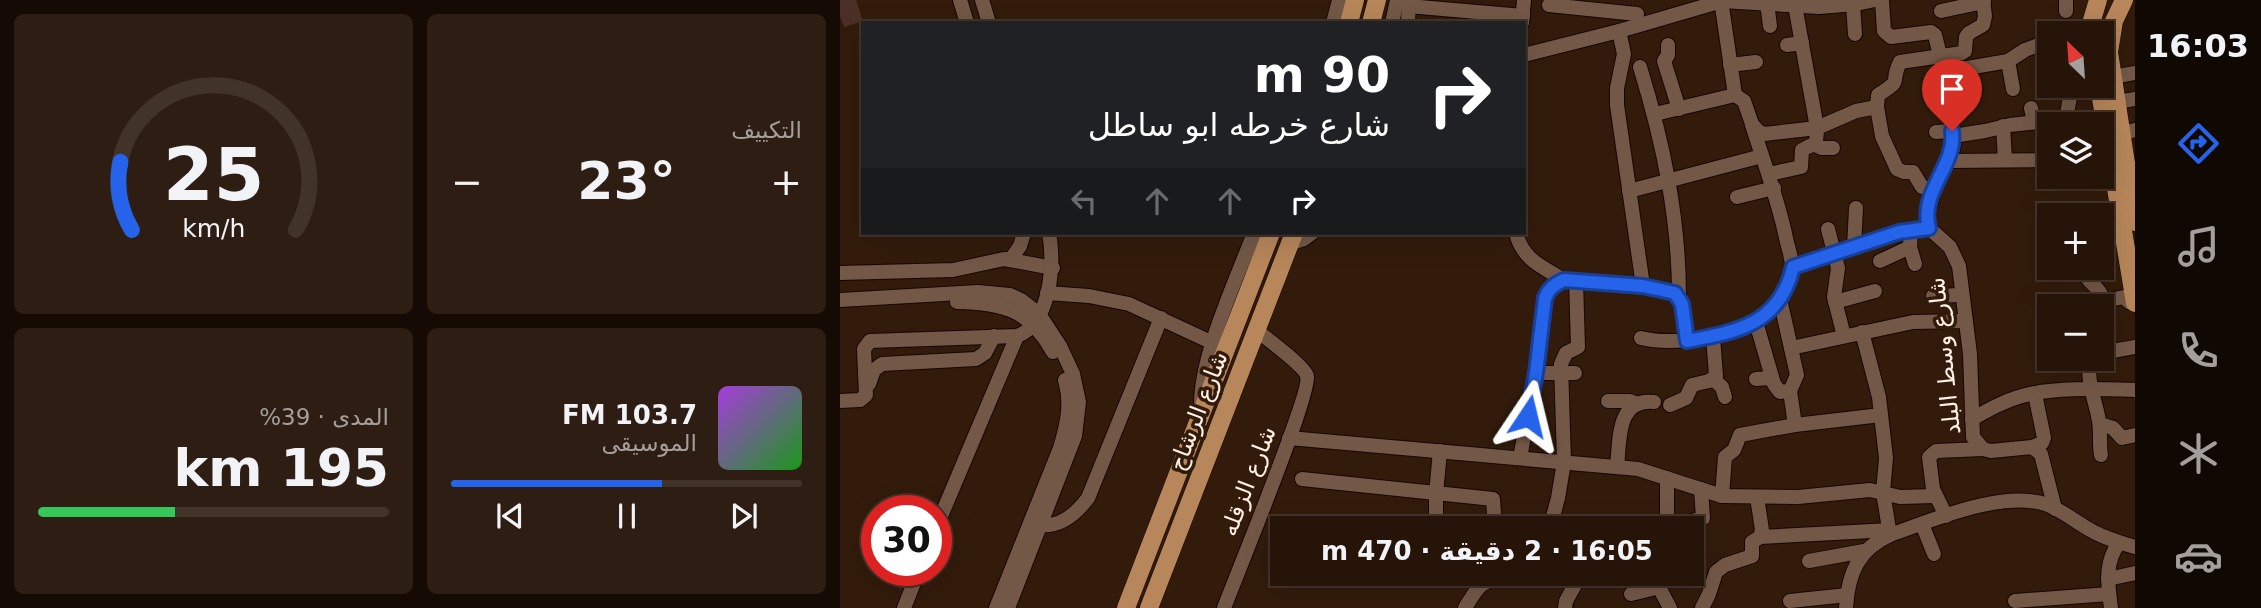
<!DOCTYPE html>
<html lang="ar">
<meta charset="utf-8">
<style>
:root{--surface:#261408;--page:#2e1d12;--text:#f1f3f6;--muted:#a49e9c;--line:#423329;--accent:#2563eb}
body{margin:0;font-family:"DejaVu Sans","Noto Sans Arabic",sans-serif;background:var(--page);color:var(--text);direction:rtl;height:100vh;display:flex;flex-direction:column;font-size:26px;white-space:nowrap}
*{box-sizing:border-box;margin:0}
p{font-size:23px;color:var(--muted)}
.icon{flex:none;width:38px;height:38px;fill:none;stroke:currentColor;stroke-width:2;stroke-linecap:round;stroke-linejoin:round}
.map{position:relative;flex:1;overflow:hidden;direction:ltr}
.sheet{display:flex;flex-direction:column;gap:14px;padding:14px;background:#150b04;width:840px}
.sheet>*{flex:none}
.banner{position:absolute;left:21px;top:21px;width:665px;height:214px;border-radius:0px;box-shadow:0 7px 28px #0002,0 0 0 2px var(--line);direction:rtl;background:#202124;color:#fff;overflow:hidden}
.needle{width:46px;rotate:335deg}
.controls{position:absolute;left:1197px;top:21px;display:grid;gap:14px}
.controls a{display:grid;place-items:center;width:77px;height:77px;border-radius:0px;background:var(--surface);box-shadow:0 7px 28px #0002,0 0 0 2px var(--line);font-size:35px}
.speed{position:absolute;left:21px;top:495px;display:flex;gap:14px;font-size:35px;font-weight:700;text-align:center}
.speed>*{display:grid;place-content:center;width:91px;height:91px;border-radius:50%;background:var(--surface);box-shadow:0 7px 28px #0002,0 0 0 2px var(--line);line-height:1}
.speed .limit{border:10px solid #d22;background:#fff;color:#111}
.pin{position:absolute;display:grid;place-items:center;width:60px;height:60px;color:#fff;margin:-72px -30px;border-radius:50% 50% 50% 0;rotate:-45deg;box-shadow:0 0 7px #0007}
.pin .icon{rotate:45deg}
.me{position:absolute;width:77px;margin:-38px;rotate:10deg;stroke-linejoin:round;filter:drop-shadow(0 0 5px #0008)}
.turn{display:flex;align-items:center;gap:24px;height:147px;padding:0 21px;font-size:32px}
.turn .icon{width:91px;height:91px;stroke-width:2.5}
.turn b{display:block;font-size:49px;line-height:60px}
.lanes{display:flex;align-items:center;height:66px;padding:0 21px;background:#0003;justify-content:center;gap:35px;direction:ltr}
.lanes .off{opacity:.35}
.big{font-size:52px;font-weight:800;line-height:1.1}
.sheet .tile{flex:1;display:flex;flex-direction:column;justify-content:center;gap:10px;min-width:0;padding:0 24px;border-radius:10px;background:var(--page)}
.sheet .dial{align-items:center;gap:0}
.dial svg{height:182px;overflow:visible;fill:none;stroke:var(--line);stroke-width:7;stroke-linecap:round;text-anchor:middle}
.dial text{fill:var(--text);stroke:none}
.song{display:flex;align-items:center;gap:21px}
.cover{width:84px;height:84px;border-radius:10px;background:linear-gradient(135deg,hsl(280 70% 55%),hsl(120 70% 35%))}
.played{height:7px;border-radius:4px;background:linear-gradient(90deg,var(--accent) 60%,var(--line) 60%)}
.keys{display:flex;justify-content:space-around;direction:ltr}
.heat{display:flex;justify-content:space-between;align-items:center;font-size:38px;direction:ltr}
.charge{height:10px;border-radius:5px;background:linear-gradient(90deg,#34c759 39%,var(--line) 0)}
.sheet .tiles{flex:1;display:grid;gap:14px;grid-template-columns:repeat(2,1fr)}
.trip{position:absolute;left:430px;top:516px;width:434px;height:70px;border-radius:0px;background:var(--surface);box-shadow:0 7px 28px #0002,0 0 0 2px var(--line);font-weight:800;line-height:70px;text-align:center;direction:rtl}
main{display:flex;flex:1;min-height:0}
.tabs{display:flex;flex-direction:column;width:126px;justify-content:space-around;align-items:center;background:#0f0803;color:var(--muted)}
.tabs .icon{width:49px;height:49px}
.tabs .on{color:var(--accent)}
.tabs b{font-size:32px;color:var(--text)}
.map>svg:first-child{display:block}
</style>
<main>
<nav class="tabs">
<b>16:03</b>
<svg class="icon on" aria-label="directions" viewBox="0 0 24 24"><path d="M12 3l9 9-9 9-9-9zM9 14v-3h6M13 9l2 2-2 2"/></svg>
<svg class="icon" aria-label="music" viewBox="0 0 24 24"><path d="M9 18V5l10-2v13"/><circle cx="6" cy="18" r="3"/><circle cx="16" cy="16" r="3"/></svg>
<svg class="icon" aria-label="phone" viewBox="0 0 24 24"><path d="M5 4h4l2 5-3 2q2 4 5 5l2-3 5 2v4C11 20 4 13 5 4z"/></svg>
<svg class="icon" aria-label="climate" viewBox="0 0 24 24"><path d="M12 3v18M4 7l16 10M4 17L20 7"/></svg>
<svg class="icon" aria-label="car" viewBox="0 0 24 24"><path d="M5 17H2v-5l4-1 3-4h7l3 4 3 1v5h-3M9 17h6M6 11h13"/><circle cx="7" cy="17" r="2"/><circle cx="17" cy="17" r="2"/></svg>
</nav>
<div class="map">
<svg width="1295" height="608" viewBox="0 0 1295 608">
<rect width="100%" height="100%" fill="#321b0b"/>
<polygon fill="#4c3026" points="0,0 16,0 23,21 4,27 0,16"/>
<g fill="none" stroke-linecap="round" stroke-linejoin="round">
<g stroke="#180500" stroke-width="16">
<g id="minor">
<polyline points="120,0 127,23"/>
<polyline points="142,0 149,23"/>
<polyline points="881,0 895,95"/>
<polyline points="1042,0 1044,31 1051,37 1091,32 1095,35 1104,72 1114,143 1112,152 1102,170 1094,189 1087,219 1089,228 1110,247 1119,266 1130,354 1133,437 1143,449 1151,451 1192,447 1201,454 1215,509"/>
<polyline points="1226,0 1226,11"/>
<polyline points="927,3 930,26"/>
<polyline points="1013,4 1015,34"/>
<polyline points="709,5 797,14"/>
<polyline points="568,6 683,16"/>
<polyline points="1101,11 1144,2"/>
<polyline points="493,23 499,0"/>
<polyline points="552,23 557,0"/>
<polyline points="568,23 569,0"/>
<polyline points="682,23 684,0"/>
<polyline points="779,31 784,54 777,88 777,105 803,286"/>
<polyline points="1233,33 1252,27"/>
<polyline points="828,45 828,55 824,61 839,109"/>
<polyline points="947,45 962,43"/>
<polyline points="684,55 779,31 882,1 979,7 1016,4 1035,0"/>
<polyline points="1168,61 1173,89"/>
<polyline points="890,65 916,62"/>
<path d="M 800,67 C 823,142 839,217 839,296"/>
<polyline points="1104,72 1168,61 1185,50 1209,41"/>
<polyline points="1273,77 1295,73"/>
<polyline points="1277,102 1295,99"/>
<path d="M 1037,107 L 1038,95 C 1065,78 1049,84 1060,62 L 1122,53 L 1125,51 L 1126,37 L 1129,33 L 1143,25 L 1145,16 L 1143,0"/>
<polyline points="1191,108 1194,122"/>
<polyline points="815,114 895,95 904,101 912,124 918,131 924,134 977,128 1016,111 1037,107 1042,136 1057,169 1064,172 1073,172 1082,187 1094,189"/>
<polyline points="1225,124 1231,92 1234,86"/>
<polyline points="1163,126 1165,160"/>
<polyline points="1096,132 1112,131"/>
<polyline points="1281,134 1295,130"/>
<polyline points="1113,136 1145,131 1170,125 1225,119"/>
<polyline points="975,145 982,148 993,148"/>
<polyline points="1108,161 1209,160"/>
<path d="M 929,174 L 961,167 L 962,150 C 977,141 976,149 977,128 L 955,5"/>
<polyline points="789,191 922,156"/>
<polyline points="897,197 934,188"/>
<polyline points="988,229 998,268 994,297 1004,336"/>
<polyline points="1071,230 1070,247 1075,264"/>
<path d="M 676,233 C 683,260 701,266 724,280"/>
<polyline points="449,244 464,239 472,233"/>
<polyline points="1014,247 1016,208"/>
<polyline points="171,259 180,246 184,233"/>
<polyline points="1040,261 1070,247"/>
<polyline points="953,267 1059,232 1089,228"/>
<path d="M 1245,268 C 1247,284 1251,280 1259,291 C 1261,295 1263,298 1265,301 L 1284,297 L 1289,302 L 1295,303"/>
<polyline points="0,273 113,270 164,259 213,268"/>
<polyline points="207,293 249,296 289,304 373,343"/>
<polyline points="1093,296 1122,295"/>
<polyline points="940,299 957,375 950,391 955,425"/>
<polyline points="0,300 138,292 170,295 181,300 199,314 220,346 233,374 239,402 235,436 168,608"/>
<path d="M 117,302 C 163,303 189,309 213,352"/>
<polyline points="995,302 1035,291"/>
<polyline points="916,322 934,384 940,392 950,391"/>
<polyline points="1022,332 1039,397 1046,458 1043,492 1050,535"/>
<path d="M 801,338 C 831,345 862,339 891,331 C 920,324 948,302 952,270 C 953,260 948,248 946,238 C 938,199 924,163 912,125"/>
<polyline points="951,348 1073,322 1126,321"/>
<polyline points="1262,353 1295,347"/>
<path d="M 1251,359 C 1245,378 1256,402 1259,421 C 1261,433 1259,444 1261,455"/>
<polyline points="696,373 735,373"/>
<polyline points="873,379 882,387 885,397"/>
<polyline points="916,379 932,378"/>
<polyline points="29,384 34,370 42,364 136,359 145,353 154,336"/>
<path d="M 0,401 L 20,400 L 26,395 L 24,349 L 30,341 L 177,336 C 211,324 215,262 209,233"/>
<polyline points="768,401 790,401 797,404"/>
<path d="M 361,404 C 361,355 396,280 414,233"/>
<polyline points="830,405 846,398 852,385 869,381 876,376 873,336"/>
<path d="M 1132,419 C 1148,410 1164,401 1182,396 C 1213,387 1262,389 1295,390"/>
<polyline points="1260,424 1273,428 1282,438 1295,435"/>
<polyline points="449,438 798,469 882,496 958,497 1030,490 1060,497 1095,496"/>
<polyline points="1192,447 1202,443 1204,438 1195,394"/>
<path d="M 680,458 L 696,373 L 705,298 C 709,288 715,284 724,280 L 803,286 L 835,293 L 842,304 L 847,341"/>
<path d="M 777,467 C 780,441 776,398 814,402"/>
<polyline points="827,478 827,528"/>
<polyline points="462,479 653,499 655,528"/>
<polyline points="882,496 885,457 894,450 900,435 955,425 1041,415"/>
<polyline points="1106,516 1093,489 1089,457 1096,451 1143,449"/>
<polyline points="849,522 863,518 861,489"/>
<polyline points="733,523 734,528"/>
<path d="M 195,524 C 218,530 235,515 248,498 L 321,318"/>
<polyline points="1082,524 1094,554"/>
<polyline points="96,528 177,336"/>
<polyline points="596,528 596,494 600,451"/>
<polyline points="710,528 718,498 724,462 721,364 726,353 738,347 736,281"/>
<polyline points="920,537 1050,530"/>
<polyline points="969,561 1024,551"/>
<polyline points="812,574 830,608"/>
<polyline points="1268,579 1295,573"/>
<polyline points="791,594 820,587"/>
<polyline points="950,601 1007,595"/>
<polyline points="1175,601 1269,594"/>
<polyline points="64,608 79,570"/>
<path d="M 156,608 L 220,448 C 227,425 232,404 225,380"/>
<path d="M 384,608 C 395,579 472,391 467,376 C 465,367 425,337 416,330"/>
<path d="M 625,608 C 639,585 639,583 666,574"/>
<polyline points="725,608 726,601 741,574"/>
<polyline points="862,608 869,594 876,572 885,565 912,556 912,542 920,537 922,530 917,497"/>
<path d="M 1006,608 C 1008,574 1018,549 1050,535 C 1093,520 1164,489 1208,505 C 1225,512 1238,524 1254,532 C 1267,539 1281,543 1295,547"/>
<path d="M 1271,608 C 1268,584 1264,563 1279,543"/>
</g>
</g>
<g stroke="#180500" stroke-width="19">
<g id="major">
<polyline points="1284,0 1274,21 1269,52 1295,222"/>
<polyline points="509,23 515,0"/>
<polyline points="531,23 537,0"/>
<polyline points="1252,33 1252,20 1258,0"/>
<polyline points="1259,86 1295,303"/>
<polyline points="286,608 431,233"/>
<polyline points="309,608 454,233"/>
</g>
</g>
<use href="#minor" stroke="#735847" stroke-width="14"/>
<use href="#major" stroke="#b7865a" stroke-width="18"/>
</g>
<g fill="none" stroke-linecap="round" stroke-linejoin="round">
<g stroke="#184099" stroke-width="18">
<path id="route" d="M 688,416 L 696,373 L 705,298 C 709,288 715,284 724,280 L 803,286 L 835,293 L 842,304 L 847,341 C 897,332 940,324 953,267 L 1059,232 L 1089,228 C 1079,191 1117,165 1112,131"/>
</g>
<use href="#route" stroke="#2563eb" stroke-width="12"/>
</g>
<g text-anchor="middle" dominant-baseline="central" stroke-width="7" stroke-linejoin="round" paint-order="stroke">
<g font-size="23" fill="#ffefe5" stroke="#321b0b">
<text transform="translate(1104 356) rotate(-96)">شارع وسط البلد</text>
<text transform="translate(358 411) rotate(-69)">شارع الرشاح</text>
<text transform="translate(408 481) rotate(-69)">شارع الزقله</text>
</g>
</g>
</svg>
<div class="controls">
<a><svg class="needle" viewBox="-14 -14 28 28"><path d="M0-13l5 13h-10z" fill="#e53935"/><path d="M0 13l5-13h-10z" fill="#a49e9c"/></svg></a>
<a><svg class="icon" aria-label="layers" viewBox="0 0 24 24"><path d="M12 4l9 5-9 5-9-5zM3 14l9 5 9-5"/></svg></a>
<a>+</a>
<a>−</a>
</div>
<div class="speed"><div class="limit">30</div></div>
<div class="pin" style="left:1112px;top:131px;background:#d93025"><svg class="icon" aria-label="arrive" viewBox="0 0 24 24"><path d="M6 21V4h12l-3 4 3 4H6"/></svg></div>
<svg class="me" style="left:688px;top:416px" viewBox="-20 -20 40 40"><path d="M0-17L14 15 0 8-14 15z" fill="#2563eb" stroke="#fff" stroke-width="4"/></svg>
<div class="trip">16:05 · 2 دقيقة · 470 m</div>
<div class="banner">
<div class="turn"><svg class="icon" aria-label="right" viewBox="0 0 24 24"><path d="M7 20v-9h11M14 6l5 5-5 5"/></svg><div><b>90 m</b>شارع خرطه ابو ساطل</div></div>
<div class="lanes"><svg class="icon off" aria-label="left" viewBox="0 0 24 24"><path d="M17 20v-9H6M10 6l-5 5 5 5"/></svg><svg class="icon off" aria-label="ahead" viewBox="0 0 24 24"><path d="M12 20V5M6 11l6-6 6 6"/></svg><svg class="icon off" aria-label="ahead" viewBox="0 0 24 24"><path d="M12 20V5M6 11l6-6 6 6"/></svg><svg class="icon" aria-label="right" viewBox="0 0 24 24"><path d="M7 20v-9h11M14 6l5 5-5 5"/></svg></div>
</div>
</div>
<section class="sheet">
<div class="tiles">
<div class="tile"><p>التكييف</p>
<div class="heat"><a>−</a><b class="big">23°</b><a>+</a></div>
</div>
<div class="tile dial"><svg viewBox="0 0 100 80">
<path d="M14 69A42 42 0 1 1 86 69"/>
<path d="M14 69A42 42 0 0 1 9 39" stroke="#2563eb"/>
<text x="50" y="56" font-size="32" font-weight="700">25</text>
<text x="50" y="72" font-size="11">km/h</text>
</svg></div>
<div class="tile">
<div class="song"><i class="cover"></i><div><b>103.7 FM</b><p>الموسيقى</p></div></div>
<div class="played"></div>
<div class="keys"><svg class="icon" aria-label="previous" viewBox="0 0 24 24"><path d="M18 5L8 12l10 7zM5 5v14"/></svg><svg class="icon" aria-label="pause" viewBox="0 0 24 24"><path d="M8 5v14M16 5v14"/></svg><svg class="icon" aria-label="next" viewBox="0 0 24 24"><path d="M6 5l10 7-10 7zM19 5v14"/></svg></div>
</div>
<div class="tile"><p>المدى · 39%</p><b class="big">195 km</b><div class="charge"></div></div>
</div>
</section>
</main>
